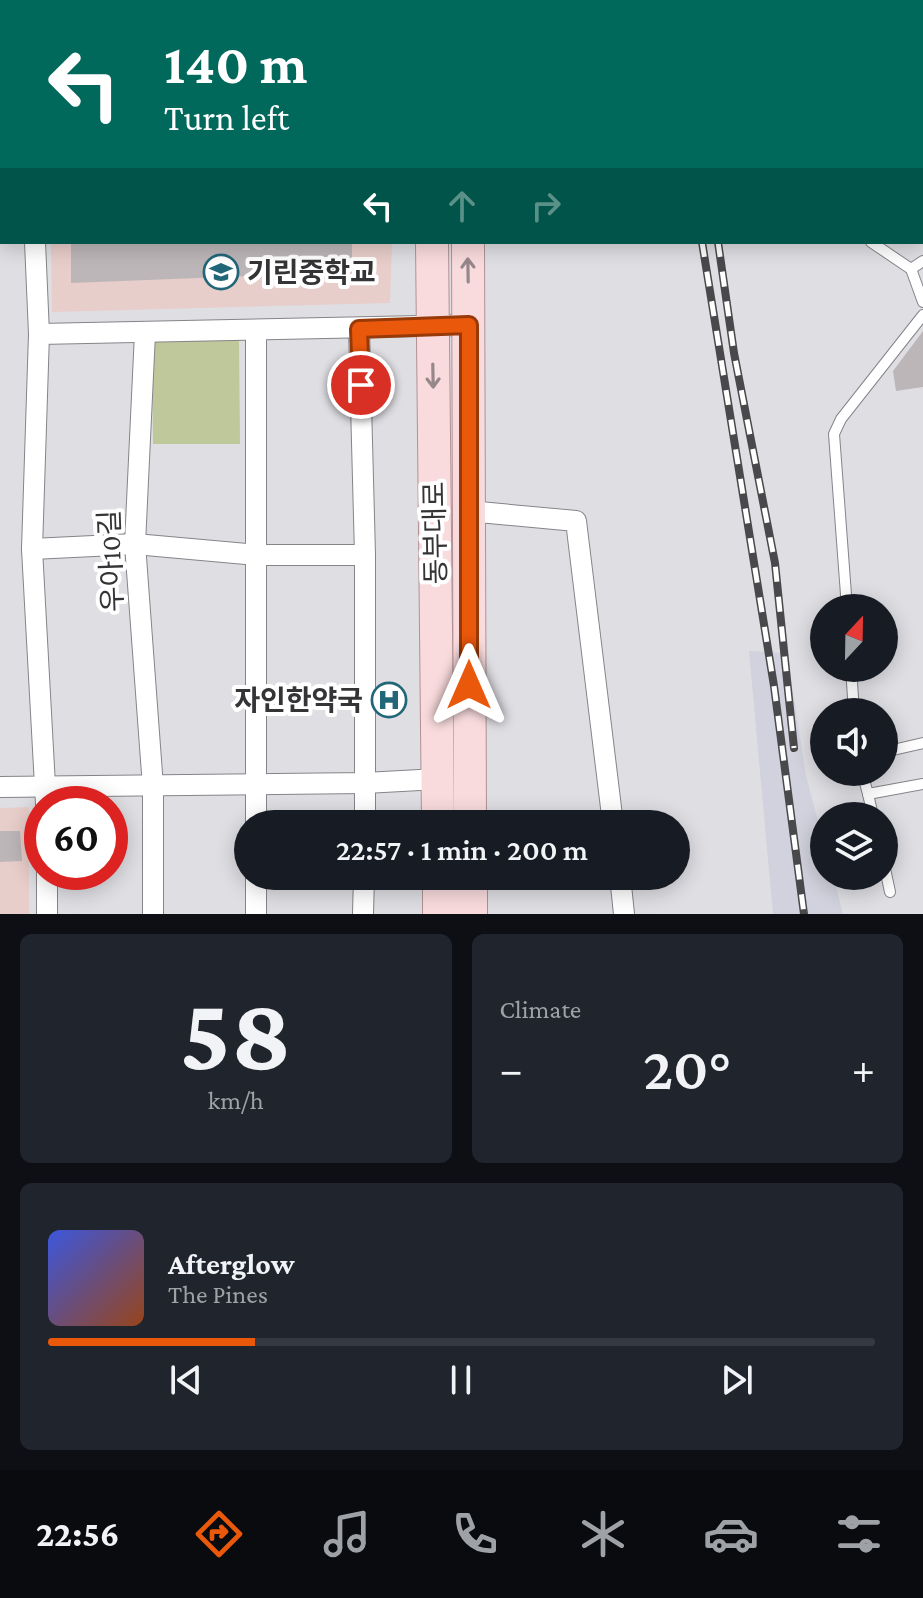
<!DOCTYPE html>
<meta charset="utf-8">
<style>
:root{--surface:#171b24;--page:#20242c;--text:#f1f3f6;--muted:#9ea1a6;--line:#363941;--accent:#ea580c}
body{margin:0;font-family:"Crimson Pro","Noto Sans KR",serif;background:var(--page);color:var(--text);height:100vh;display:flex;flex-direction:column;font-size:30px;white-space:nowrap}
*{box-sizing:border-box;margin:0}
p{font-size:26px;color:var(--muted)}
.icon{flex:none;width:44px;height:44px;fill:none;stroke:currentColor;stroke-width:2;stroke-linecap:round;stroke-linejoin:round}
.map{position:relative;height:914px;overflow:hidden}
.details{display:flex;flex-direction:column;gap:20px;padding:20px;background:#0d0f14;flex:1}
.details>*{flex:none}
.top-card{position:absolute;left:0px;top:0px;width:924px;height:244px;box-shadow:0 4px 20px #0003;background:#00695c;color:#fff;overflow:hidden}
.needle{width:52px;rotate:22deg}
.controls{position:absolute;left:810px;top:594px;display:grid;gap:16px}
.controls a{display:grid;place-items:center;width:88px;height:88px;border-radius:50%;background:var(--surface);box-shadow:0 4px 20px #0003;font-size:40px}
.speed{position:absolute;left:24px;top:786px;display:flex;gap:16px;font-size:40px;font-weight:700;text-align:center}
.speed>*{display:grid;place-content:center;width:104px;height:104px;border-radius:50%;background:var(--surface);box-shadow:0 4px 20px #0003;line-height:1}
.speed .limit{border:12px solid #d22;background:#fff;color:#111}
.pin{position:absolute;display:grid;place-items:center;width:68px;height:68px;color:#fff;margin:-34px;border:4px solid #fff;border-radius:50%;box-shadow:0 2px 8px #0007}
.me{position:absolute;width:88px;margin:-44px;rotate:0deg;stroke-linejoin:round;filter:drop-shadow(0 0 6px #0008)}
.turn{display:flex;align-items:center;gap:28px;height:168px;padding:0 32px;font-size:36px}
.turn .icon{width:104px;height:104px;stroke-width:2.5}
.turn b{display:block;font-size:56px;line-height:68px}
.lanes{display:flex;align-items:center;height:76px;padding:0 32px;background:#0003;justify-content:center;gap:40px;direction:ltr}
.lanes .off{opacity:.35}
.big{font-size:60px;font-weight:600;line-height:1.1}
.details .card{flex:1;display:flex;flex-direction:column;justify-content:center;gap:12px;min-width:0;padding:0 28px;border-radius:12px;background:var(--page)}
.details .dial{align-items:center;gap:0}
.dial b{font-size:104px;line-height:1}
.song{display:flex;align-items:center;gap:24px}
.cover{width:96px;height:96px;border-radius:12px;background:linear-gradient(135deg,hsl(230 70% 55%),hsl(20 70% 35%))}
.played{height:8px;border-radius:4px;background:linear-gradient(90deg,var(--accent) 25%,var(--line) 25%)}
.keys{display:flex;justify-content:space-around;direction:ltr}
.heat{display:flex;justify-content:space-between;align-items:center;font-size:44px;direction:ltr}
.details .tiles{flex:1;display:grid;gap:20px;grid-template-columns:1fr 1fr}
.card:last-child{grid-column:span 2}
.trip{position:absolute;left:234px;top:810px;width:456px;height:80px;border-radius:40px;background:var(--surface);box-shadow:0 4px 20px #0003;font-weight:600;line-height:80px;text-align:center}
.tab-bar{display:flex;height:128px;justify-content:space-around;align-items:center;background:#090b0e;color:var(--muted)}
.tab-bar .icon{width:56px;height:56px}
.tab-bar .on{color:var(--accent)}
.tab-bar b{font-size:36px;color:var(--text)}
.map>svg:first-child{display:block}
</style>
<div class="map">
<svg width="923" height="914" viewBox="0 0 923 914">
<rect width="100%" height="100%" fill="#dedee3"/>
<polygon fill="#d2d2de" points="749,651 787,653 806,776 824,843 824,876 833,876 843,914 773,914"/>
<g fill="#e8ceca">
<polygon points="48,0 397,0 48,2"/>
<polygon points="51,242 392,242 390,303 52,312"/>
<polygon points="29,807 29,914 0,914 0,808"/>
</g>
<polygon fill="#bfc89a" points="152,337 239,337 240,444 153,444"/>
<g fill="#bcb6b8">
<polygon points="120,242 352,242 352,272 71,283 71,244"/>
<polygon points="923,331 923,387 896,391 893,371"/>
<polygon points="0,831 20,831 22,861 0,862"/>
</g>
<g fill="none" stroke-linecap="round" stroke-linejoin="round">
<g stroke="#848489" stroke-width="12">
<g id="service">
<polyline points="0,220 2,220"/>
<polyline points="871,242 911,269 923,302"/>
<polyline points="911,269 923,261"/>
<polyline points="847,608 834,434 841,419 923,315"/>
<polyline points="851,668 854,712"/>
<polyline points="884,752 923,743"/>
<polyline points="862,772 868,794 923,784"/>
<polyline points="868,794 873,816"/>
<polyline points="884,864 890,892"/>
</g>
</g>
<g stroke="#848489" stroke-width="22">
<g id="minor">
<polyline points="2,0 5,2"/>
<polyline points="29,2 30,0"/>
<polyline points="35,242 39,334 32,549 46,804"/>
<polyline points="359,329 365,555 365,824"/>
<polyline points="256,330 256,824"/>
<polyline points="145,333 135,544 153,787 153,914"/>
<polyline points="39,334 469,325"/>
<polyline points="468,511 576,521 613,824"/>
<polyline points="32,549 135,544 257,555 365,555"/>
<polyline points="0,787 365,783 438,779"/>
<polyline points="47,872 47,914"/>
<polyline points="620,876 624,914"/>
<polyline points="256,914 256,876"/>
<polyline points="363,914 364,876"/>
</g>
</g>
<g stroke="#b19194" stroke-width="34">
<g id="primary">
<polyline points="431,0 431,2"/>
<polyline points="465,0 465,2"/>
<polyline points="432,242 438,824"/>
<polyline points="468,242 470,824"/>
<polyline points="439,876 439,914"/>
<polyline points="471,876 471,914"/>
</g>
</g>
<use href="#service" stroke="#fff" stroke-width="10"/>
<use href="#minor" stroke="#fff" stroke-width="20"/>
<use href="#primary" stroke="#f9dbdd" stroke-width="32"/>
<g stroke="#49494b" stroke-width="8">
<g id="rail">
<polyline points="668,0 669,2"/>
<polyline points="683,0 683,2"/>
<polyline points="702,242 774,686 804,914"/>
<polyline points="718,242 734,353 775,563 794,748"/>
</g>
</g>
<use href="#rail" stroke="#fff" stroke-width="5" stroke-dasharray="15" stroke-linecap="butt"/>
</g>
<defs><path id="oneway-shaft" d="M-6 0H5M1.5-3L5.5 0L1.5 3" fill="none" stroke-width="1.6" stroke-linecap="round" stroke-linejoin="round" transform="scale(2)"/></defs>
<g stroke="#96888a">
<use href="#oneway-shaft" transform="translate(468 270) rotate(-91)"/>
<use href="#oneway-shaft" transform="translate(433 376) rotate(89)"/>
</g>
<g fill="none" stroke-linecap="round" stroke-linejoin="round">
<g stroke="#983908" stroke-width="20">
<polyline id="route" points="361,385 359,329 469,325 469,685"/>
</g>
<use href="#route" stroke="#ea580c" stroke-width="14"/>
</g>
<defs>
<g id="school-ring" transform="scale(1.8)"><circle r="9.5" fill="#fff" stroke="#226778" stroke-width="1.5"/><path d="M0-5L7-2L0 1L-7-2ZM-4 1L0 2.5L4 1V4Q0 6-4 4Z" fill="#226778"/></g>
<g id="hospital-ring" transform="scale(1.8)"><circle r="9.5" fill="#fff" stroke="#226778" stroke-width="1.5"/><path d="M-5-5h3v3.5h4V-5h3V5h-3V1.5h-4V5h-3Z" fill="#226778"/></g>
</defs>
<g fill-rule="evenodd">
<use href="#school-ring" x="221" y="272"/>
<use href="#hospital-ring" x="389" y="700"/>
</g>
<g text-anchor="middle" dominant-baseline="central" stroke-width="8" stroke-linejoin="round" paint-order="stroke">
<g font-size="28" font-weight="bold" fill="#343436" stroke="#fff" text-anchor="start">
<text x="247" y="272">기린중학교</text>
<text x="363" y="700" text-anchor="end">자인한약국</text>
</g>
<g font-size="28" fill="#343436" stroke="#fff">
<text transform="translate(435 533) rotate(-91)">동부대로</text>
<text transform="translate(111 561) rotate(-92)">우아10길</text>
</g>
</g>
</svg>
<div class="controls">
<a><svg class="needle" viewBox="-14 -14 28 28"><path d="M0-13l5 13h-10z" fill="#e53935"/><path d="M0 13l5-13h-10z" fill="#9ea1a6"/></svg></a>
<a><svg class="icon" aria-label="sound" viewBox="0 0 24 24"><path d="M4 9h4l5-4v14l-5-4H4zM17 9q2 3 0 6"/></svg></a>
<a><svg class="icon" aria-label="layers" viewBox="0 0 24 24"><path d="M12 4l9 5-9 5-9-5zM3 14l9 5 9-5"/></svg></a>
</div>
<div class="speed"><div class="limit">60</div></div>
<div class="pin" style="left:361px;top:385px;background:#d93025"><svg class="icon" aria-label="arrive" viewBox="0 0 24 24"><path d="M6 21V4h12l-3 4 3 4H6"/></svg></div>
<svg class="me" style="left:469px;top:685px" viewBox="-20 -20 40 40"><path d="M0-17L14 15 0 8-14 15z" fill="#ea580c" stroke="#fff" stroke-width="4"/></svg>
<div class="trip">22:57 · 1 min · 200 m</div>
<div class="top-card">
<div class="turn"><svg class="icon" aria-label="left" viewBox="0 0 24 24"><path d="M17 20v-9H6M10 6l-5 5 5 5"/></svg><div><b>140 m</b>Turn left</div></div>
<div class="lanes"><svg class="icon" aria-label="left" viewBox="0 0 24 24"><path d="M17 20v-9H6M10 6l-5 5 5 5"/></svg><svg class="icon off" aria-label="ahead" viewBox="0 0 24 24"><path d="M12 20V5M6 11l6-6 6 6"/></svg><svg class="icon off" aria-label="right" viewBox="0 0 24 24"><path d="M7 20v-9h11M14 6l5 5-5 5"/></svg></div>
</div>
</div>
<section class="details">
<div class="tiles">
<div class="card dial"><b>58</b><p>km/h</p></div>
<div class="card"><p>Climate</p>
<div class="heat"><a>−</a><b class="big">20°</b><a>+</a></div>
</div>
<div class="card">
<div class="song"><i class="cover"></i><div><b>Afterglow</b><p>The Pines</p></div></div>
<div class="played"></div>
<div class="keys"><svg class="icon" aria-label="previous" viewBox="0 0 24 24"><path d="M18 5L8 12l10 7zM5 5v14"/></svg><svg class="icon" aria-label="pause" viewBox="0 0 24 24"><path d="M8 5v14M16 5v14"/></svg><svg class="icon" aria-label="next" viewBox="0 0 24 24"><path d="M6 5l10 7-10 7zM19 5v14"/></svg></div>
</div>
</div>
</section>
<nav class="tab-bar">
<b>22:56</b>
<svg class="icon on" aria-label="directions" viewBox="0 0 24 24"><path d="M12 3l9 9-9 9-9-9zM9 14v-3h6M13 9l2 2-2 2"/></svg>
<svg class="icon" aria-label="music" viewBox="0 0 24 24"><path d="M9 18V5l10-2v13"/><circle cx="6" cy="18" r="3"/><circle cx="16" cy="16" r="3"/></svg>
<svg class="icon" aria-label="phone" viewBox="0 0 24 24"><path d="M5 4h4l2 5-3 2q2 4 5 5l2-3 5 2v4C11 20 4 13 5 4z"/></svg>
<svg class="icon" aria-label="climate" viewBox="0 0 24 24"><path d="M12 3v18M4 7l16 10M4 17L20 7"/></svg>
<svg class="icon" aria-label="car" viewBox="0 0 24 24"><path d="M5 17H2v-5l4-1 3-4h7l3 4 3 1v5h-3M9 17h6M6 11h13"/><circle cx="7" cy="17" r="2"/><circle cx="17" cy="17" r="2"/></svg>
<svg class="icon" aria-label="filters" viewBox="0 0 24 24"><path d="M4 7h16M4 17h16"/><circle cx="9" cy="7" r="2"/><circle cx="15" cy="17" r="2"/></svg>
</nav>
